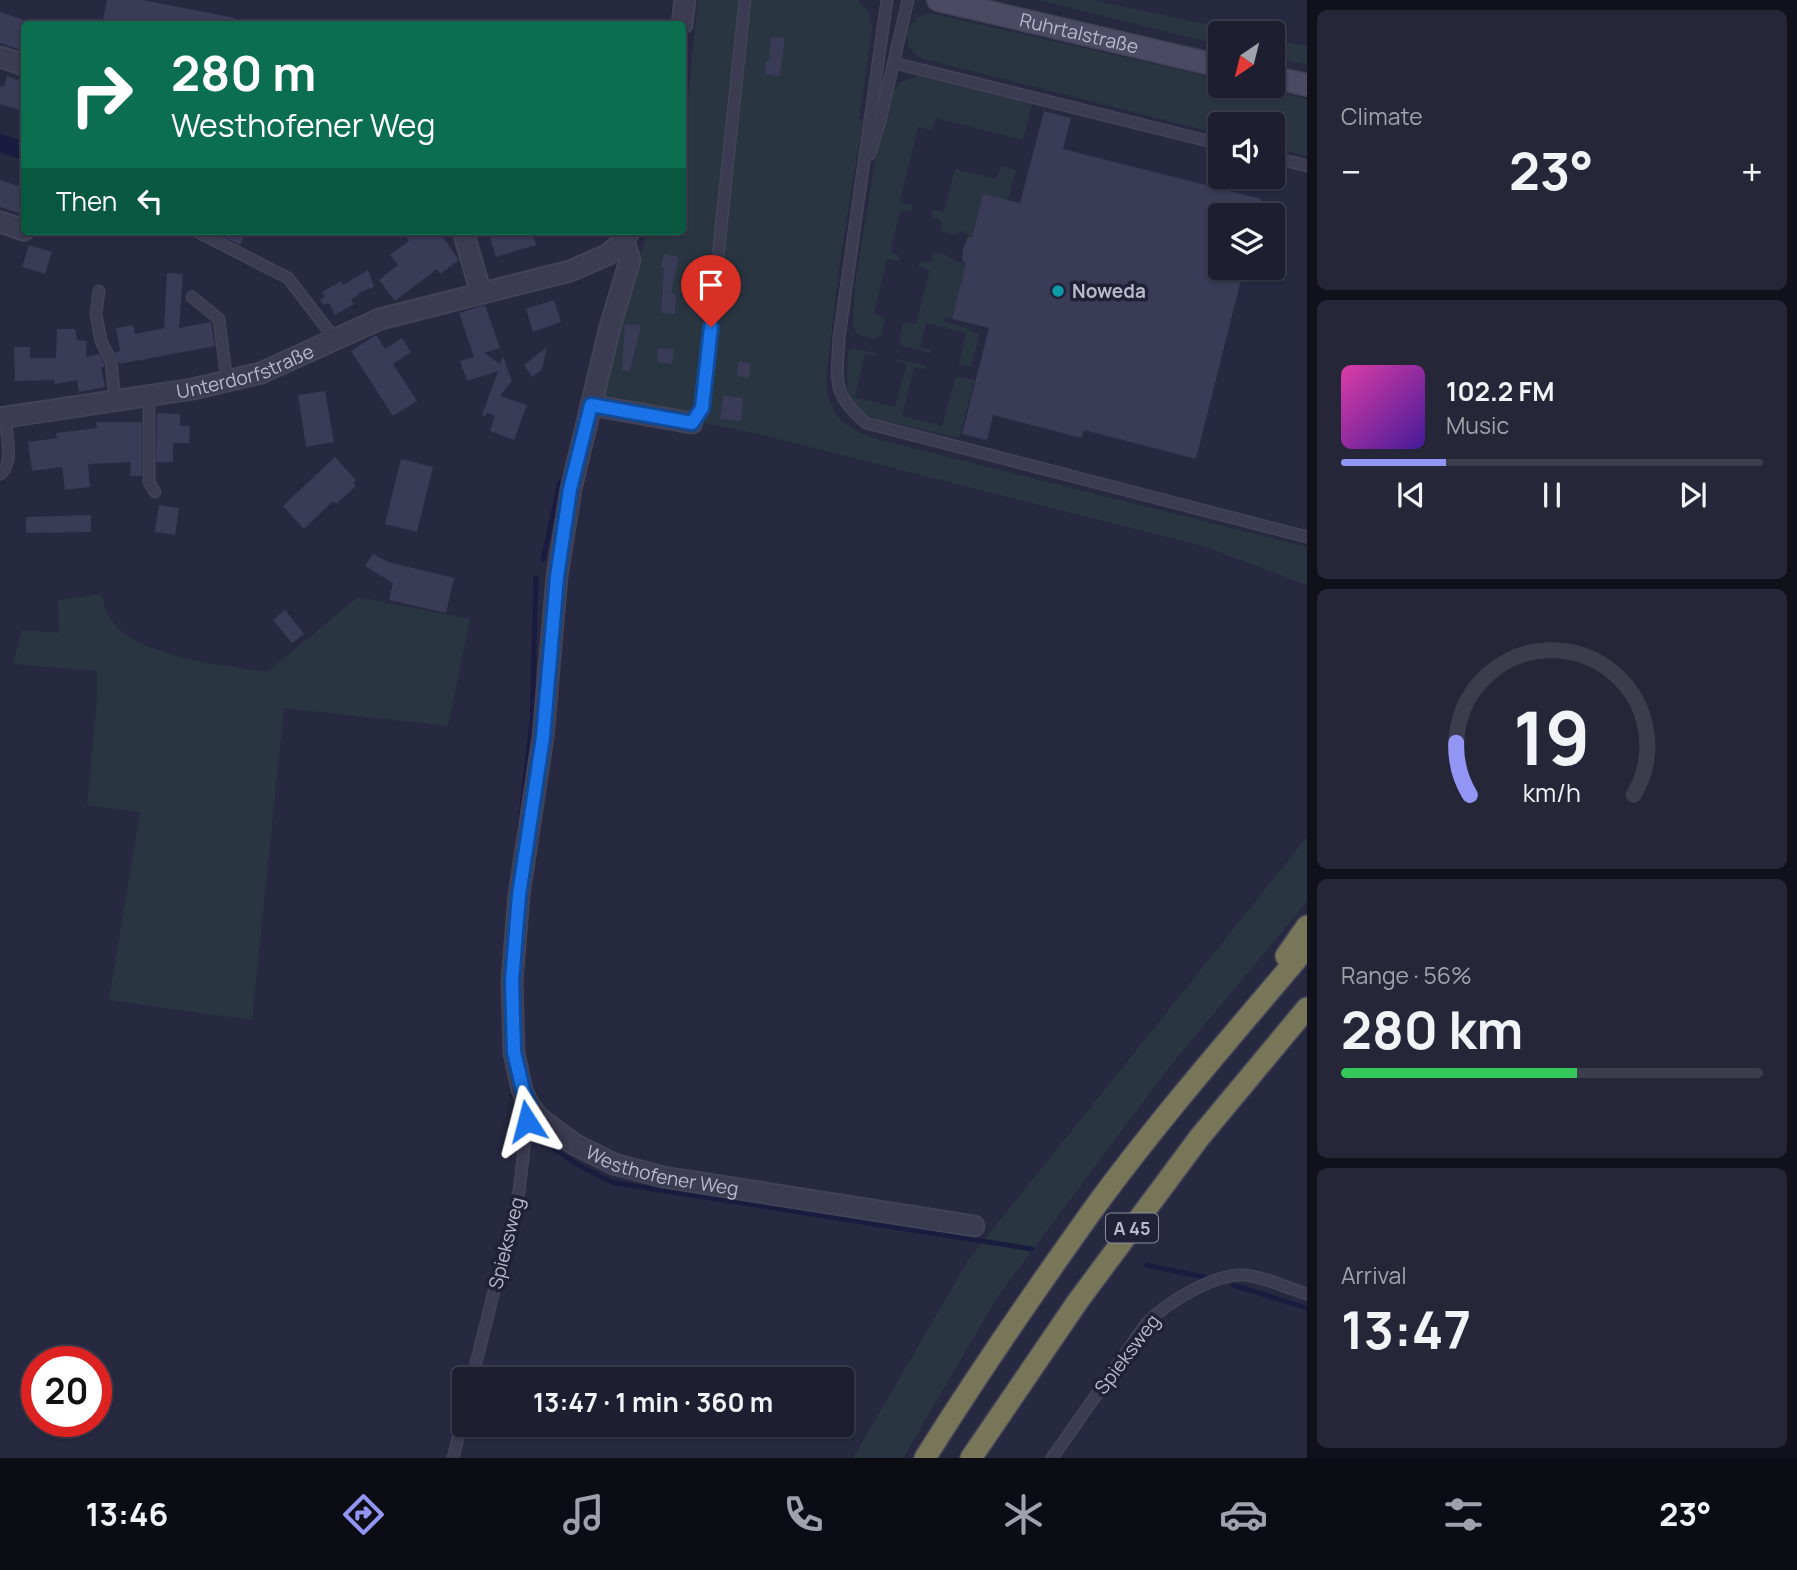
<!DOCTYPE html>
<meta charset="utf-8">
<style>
:root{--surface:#1d1f31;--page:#252739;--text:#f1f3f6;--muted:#a0a2ab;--line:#3b3d4d;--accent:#9395f5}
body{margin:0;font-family:Manrope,sans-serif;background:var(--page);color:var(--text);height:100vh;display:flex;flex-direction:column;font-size:26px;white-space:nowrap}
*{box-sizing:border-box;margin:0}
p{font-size:23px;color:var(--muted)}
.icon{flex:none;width:38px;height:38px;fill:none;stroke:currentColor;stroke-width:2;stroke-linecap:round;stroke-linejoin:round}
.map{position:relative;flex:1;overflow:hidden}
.side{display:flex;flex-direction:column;gap:10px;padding:10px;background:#10111b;width:490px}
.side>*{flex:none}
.hud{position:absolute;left:21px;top:21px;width:665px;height:214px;border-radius:7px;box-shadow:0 2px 5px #0004,0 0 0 2px var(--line);background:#0b6e4f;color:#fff;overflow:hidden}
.needle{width:46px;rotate:215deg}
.controls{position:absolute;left:1208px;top:21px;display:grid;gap:14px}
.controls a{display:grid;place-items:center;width:77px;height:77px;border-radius:7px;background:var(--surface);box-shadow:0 2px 5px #0004,0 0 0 2px var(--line);font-size:35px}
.speed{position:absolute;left:21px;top:1346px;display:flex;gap:14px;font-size:35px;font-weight:700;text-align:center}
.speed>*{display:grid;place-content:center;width:91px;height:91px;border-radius:50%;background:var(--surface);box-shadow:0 2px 5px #0004,0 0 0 2px var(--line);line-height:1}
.speed .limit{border:10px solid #d22;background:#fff;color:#111}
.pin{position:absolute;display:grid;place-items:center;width:60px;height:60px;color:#fff;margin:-72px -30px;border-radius:50% 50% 50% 0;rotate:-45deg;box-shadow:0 0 7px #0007}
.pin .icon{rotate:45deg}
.me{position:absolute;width:77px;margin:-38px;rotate:351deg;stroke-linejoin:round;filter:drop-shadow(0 0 5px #0008)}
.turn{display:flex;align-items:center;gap:24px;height:147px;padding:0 35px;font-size:32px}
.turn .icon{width:91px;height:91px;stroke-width:2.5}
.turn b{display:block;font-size:49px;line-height:60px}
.then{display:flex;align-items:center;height:66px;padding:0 35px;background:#0003;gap:14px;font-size:26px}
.big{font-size:52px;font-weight:700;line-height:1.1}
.side .card{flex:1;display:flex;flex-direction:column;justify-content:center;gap:10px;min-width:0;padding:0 24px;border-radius:10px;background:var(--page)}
.side .dial{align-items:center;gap:0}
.dial svg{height:182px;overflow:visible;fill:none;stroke:var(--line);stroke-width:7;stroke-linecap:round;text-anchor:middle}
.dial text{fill:var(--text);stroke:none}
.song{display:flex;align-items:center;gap:21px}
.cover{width:84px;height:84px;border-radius:10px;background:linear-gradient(135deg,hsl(320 70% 55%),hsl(260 70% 35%))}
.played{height:7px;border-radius:4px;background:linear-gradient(90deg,var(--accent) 25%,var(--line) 25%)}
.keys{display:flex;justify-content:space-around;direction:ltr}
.heat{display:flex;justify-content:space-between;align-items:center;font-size:38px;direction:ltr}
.charge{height:10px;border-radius:5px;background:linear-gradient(90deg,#34c759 56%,var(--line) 0)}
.trip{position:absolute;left:452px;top:1367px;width:402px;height:70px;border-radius:7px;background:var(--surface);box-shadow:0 2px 5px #0004,0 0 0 2px var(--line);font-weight:700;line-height:70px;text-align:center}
.dock{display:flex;height:112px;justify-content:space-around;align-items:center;background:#0c0c14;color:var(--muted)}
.dock .icon{width:49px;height:49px}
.dock .active{color:var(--accent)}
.dock b{font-size:32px;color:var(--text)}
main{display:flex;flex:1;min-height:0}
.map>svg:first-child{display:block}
</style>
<main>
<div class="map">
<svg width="1307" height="1458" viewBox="0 0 1307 1458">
<rect width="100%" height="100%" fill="#272941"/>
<g fill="#293642">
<path d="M 698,0 L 858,0 L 869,13 L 872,28 L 859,119 L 863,120 C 851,193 838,265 831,338 C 829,358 823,382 830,402 C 836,422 855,431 873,438 L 1307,547 L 1307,585 L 1203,546 L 758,434 L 607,404 L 601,397 L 646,236 L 649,231 L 682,231 L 683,147 Z"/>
<polygon points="1039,0 1093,0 1247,33 1220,33 1220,45"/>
<polygon points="930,13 1220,79 1220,86 1249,86 1307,99 1307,156 1272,147 1272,124 1220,124 1220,134 920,58 908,47 907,32 916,18"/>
<polygon points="1272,39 1307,46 1307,65 1272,57"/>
<polygon points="918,76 1032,104 1023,140 936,118 932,130 918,127 900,202 914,206 909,211 900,211 890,252 899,256 900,261 887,259 874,314 885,317 881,336 874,339 857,334 853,326 855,285 877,148 892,93 901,82"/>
<polygon points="1001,166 1016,170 1008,200 983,194 972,237 962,231 955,235 940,231 942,221 934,218 931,210 944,212 955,169 997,179"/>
<polygon points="934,252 949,256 955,262 966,263 952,319 945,317 944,321 969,329 969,331 979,334 971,367 959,364 966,333 926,323 920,347 931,350 930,353 903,346 899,342 903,322 916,324 930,270 918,266 919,264 923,261 931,263"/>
<polygon points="852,348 878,354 877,356 865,354 855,397 895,407 907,364 895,361 896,359 926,366 927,369 914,367 902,416 942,426 956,376 975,380 959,438 878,419 863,414 852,401 847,391 848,352"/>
<path d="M 101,594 C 104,603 106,613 111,620 C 132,655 230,668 268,671 L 358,597 L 470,619 L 448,726 L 284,708 L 252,1020 L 109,1000 L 140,812 L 87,805 L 97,699 L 97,671 L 13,664 L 22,630 L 59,633 L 58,600 Z"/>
<polygon points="1307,837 1307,902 1170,1066 998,1296 903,1458 853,1458 969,1259"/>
</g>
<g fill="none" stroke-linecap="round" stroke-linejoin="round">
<g stroke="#1a1c3f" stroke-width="5">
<polyline points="543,560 560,482"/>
<polyline points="518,840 532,721 536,578"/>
<polyline points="509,1070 513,1096"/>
<path d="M 533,1131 C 556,1152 586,1171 615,1183 L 1032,1249"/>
<polyline points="1146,1265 1204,1277"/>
<polyline points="1233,1285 1307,1308"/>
</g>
<polyline stroke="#1a1c3f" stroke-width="18" points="0,143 24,151"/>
</g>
<g fill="#393b57">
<polygon points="107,0 143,0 235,18 234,24 102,24"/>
<polygon points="0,12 24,20 24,29 18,49 0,43"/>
<polygon points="771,37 785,38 780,76 765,74 766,61 769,61"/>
<polygon points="7,76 24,82 24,95 20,110 0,104 0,86 4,87"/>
<polygon points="1044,111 1071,118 1063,149 1261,199 1257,215 1220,215 1220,268 1244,268 1196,459 1084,430 1081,438 993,415 987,440 962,434 989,328 952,319 966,263 962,261 963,248 968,237 972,237 983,194 1020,203"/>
<polygon points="0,180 24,188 24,215 0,207"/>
<polygon points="212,231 247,231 240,245"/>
<polygon points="403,231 438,231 459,260 440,274 437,269 395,301 379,280 398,265 390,255 409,241"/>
<polygon points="488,231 532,231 536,245 496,257"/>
<polygon points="29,245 52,252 45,274 22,267"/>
<polygon points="664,254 679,257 671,293 676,294 675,314 661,313 664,268 661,267"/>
<polygon points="368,270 374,287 358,293 359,295 351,299 354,304 335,315 329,303 323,305 320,300 325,297 322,292 341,281 343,285"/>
<polygon points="167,273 183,274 179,328 211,322 215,346 119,364 115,352 120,351 116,328 133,325 135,334 164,328"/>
<polygon points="554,300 561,322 533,332 526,309"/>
<polygon points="485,305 500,348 484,353 500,364 503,356 512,381 500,396 527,405 514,440 490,431 495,416 487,413 485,416 482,415 498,371 467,381 460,361 474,357 459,313"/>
<polygon points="625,324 641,325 630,371 622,370"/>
<polygon points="57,329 75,329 77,340 87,341 86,357 99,354 104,363 104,367 101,367 105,387 79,392 77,380 55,384 54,380 15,381 14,347 30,347 30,358 56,358"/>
<polygon points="376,335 385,349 402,338 411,352 393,364 417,401 393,416 351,351"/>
<polygon points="547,347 542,370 532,377 524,365"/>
<polygon points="658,348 674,349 672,364 657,362"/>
<polygon points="738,362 751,363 749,378 737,376"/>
<polygon points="325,391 334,442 306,447 298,395"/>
<polygon points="723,396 743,398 741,421 720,419"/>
<polygon points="157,413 180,414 180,426 190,426 189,443 173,443 173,462 156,462"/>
<polygon points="96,422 142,422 142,476 130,476 131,462 88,464 90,487 65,490 62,467 32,471 28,442 57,438 56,433 97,428"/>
<polygon points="335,457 356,480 353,483 356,486 336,504 333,501 304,529 283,506"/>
<polygon points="401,459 433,467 417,532 385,524"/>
<polygon points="159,505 179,508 175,535 155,532"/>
<polygon points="91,515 91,532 26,533 26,517"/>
<polygon points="373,554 388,562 454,578 446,613 389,600 393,583 365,566"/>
<polygon points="285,610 304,634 292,643 273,620"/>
</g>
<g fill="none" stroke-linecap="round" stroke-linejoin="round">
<g stroke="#424357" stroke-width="13">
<g id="lane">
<path d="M 887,0 L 839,338 C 837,380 831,394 866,423 L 1307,537"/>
<polyline points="894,63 1220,144"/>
<polyline points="870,154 880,121 908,0"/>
<polyline points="1272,157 1307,166"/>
<polyline points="196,231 288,278 335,339"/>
<polyline points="99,291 96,314 101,341 111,361 115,401"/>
<polyline points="192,297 219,319 227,381"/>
<polyline points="149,395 149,482 155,492"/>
<polyline points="692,423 702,408 745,0"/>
<path d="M 0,474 C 15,464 6,434 5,418"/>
<polyline points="472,1379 519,1192 529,1106"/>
<polyline points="453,1458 464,1414"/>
<path d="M 1052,1458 L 1146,1324 C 1166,1303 1213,1274 1243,1275 C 1263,1276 1287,1288 1307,1294"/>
</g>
</g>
<g stroke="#424357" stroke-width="23">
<g id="street">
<polyline points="682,24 685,0"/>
<polyline points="0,57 24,65"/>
<polyline points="0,222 24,230"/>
<polyline points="463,231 481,293"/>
<path id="s1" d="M 624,241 L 630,260 L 610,327 L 571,489 L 557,577 L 543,737 L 519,895 L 512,981 L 514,1053 L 522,1090 L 529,1105 L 539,1118 L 574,1144 L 614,1164 L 663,1177 L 974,1226"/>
<polyline points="591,405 692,423"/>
<path id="s2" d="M 0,418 L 193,389 L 261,373 L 380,319 L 570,271 L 607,255 L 624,241 L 629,232"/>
</g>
</g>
<g stroke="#424357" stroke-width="24">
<g id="secondary">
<path id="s3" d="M 938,0 L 1220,66"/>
<polyline points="1272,77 1307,85"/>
</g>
</g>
<g stroke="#434458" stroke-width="24">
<g id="highway">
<polyline points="1286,956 1307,926"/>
<path d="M 925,1458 C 978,1374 1034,1292 1092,1211 C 1158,1120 1234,1034 1307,947"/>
<polyline points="971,1458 1078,1301 1199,1138 1307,1008"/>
</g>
</g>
<use href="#lane" stroke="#3b3c51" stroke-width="10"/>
<use href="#street" stroke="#3b3c51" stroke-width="19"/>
<use href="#secondary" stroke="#4a4a64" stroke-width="21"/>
<use href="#highway" stroke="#777659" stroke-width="21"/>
</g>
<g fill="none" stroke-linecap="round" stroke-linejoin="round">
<g stroke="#114b97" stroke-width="18">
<polyline id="route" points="527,1121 529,1105 523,1090 514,1052 512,981 519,895 543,737 557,577 570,489 591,405 692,423 702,408 711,327"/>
</g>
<use href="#route" stroke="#1a73e8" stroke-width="12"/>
</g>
<circle fill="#0f9aa8" stroke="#202136" stroke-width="2.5" cx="1058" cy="291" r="7"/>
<g text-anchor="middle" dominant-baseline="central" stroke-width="7" stroke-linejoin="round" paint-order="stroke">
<rect fill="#202136" stroke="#8a8b9e" stroke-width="2" x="1106" y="1213.5" width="52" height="29" rx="5"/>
<g font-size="18" font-weight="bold" fill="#b8b9cb">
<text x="1132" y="1228">A 45</text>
</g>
<g font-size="19" fill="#b8b9cb" stroke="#202136">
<text stroke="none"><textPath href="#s3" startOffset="145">Ruhrtalstraße</textPath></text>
<text stroke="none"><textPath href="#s2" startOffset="250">Unterdorfstraße</textPath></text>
<text stroke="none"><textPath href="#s1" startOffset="1032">Westhofener Weg</textPath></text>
<text transform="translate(506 1243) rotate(-76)">Spieksweg</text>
<text transform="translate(1127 1354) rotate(-53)">Spieksweg</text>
</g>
<g font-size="19" font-weight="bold" fill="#b8b9cb" stroke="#202136" text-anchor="start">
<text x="1072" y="291">Noweda</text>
</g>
</g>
</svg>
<div class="controls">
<a><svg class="needle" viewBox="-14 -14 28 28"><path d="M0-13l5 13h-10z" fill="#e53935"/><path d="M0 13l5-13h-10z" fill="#a0a2ab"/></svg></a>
<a><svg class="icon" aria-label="sound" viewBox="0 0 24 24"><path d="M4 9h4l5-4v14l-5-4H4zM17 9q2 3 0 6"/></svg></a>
<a><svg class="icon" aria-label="layers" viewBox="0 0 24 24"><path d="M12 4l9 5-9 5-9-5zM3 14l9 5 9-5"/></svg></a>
</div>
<div class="speed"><div class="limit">20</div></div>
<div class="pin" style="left:711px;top:327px;background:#d93025"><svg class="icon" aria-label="arrive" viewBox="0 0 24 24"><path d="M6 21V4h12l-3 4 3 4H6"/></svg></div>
<svg class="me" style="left:527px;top:1121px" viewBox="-20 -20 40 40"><path d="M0-17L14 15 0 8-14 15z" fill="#1a73e8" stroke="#fff" stroke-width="4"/></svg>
<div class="trip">13:47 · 1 min · 360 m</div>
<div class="hud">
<div class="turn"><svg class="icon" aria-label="right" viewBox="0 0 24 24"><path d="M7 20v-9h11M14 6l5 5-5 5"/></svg><div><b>280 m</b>Westhofener Weg</div></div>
<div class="then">Then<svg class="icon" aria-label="left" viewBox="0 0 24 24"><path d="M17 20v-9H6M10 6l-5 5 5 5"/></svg></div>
</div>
</div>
<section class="side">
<div class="card"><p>Climate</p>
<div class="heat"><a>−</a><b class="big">23°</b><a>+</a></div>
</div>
<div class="card">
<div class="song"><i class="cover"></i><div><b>102.2 FM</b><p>Music</p></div></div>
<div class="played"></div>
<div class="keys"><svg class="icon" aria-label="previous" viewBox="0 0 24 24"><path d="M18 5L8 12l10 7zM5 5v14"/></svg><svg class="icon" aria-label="pause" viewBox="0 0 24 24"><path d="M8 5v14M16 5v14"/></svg><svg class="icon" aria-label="next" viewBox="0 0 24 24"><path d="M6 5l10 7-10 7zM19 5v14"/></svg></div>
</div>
<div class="card dial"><svg viewBox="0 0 100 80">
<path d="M14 69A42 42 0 1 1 86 69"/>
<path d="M14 69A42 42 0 0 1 8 46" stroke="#9395f5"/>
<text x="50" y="56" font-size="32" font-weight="700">19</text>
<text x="50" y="72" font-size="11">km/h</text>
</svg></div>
<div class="card"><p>Range · 56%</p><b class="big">280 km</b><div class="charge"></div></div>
<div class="card"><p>Arrival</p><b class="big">13:47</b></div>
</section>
</main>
<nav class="dock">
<b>13:46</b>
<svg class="icon active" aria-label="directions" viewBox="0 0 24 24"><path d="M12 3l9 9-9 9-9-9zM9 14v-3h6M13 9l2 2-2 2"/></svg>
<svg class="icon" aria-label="music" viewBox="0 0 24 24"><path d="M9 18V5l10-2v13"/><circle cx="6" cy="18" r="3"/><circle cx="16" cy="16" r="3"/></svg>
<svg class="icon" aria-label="phone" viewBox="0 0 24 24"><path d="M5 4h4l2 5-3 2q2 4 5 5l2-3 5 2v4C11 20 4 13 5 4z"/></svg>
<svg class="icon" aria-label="climate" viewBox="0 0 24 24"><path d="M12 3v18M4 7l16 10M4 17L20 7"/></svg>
<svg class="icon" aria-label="car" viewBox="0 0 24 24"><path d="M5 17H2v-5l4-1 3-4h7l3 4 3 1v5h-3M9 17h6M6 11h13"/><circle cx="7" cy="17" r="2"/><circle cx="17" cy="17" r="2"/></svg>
<svg class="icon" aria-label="filters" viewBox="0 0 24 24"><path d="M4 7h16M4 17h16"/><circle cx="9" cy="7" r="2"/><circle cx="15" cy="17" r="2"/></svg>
<b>23°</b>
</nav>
